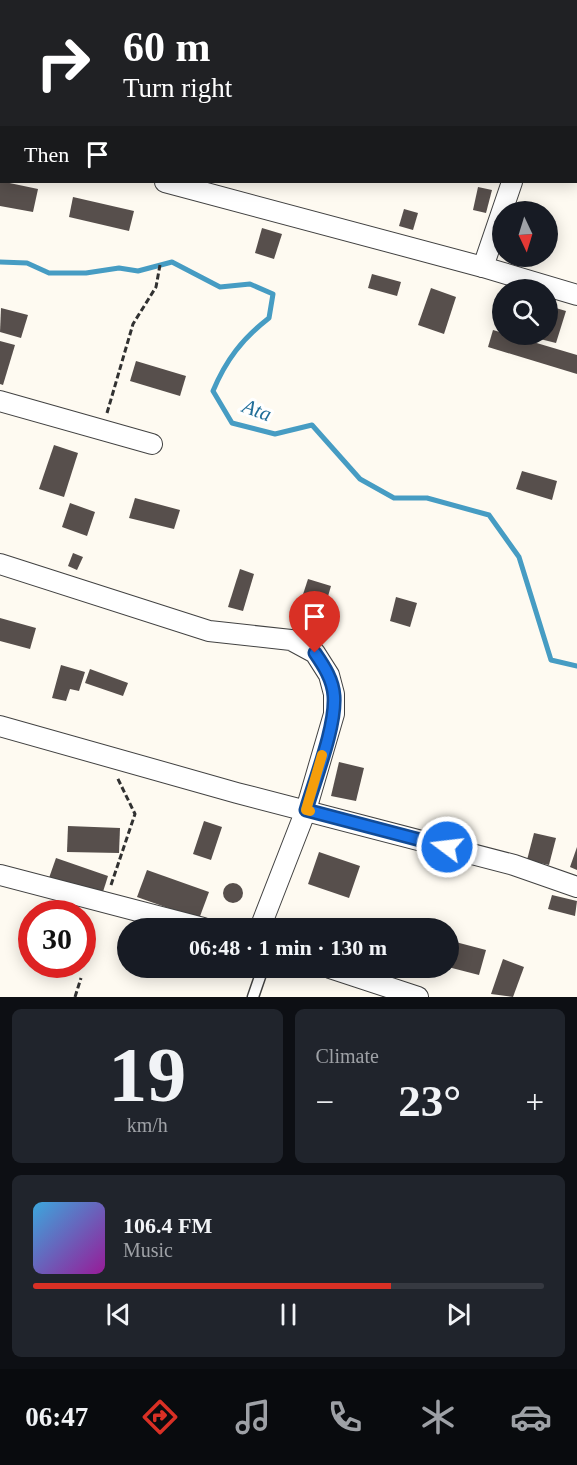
<!DOCTYPE html>
<meta charset="utf-8">
<style>
:root{--surface:#171b24;--page:#20242c;--text:#f1f3f6;--muted:#9ea1a6;--line:#363941;--accent:#d93025}
body{margin:0;font-family:Georgia,serif;background:var(--page);color:var(--text);height:100vh;display:flex;flex-direction:column;font-size:22px;white-space:nowrap}
*{box-sizing:border-box;margin:0}
p{font-size:20px;color:var(--muted)}
.icon{flex:none;width:33px;height:33px;fill:none;stroke:currentColor;stroke-width:2;stroke-linecap:round;stroke-linejoin:round}
.map{position:relative;height:997px;overflow:hidden}
.details{display:flex;flex-direction:column;gap:12px;padding:12px;background:#0d0f14;flex:1}
.details>*{flex:none}
.top-card{position:absolute;left:0px;top:0px;width:578px;height:183px;box-shadow:0 3px 15px #0003;background:#202124;color:#fff;overflow:hidden}
.needle{width:39px;rotate:176deg}
.tools{position:absolute;left:492px;top:201px;display:grid;gap:12px}
.tools a{display:grid;place-items:center;width:66px;height:66px;border-radius:50%;background:var(--surface);box-shadow:0 3px 15px #0003;font-size:30px}
.speed{position:absolute;left:18px;top:900px;display:flex;gap:12px;font-size:30px;font-weight:700;text-align:center}
.speed>*{display:grid;place-content:center;width:78px;height:78px;border-radius:50%;background:var(--surface);box-shadow:0 3px 15px #0003;line-height:1}
.speed .limit{border:9px solid #d22;background:#fff;color:#111}
.pin{position:absolute;display:grid;place-items:center;width:51px;height:51px;color:#fff;margin:-62px -26px;border-radius:50% 50% 50% 0;rotate:-45deg;box-shadow:0 0 6px #0007}
.pin .icon{rotate:45deg}
.me{position:absolute;width:66px;margin:-33px;rotate:285deg;stroke-linejoin:round;filter:drop-shadow(0 0 4px #0008)}
.turn{display:flex;align-items:center;gap:21px;height:126px;padding:0 24px;font-size:27px}
.turn .icon{width:78px;height:78px;stroke-width:2.5}
.turn b{display:block;font-size:42px;line-height:51px}
.then{display:flex;align-items:center;height:57px;padding:0 24px;background:#0003;gap:12px;font-size:22px}
.big{font-size:45px;font-weight:800;line-height:1.1}
.details .widget{flex:1;display:flex;flex-direction:column;justify-content:center;gap:9px;min-width:0;padding:0 21px;border-radius:9px;background:var(--page)}
.details .dial{align-items:center;gap:0}
.dial b{font-size:78px;line-height:1}
.song{display:flex;align-items:center;gap:18px}
.cover{width:72px;height:72px;border-radius:9px;background:linear-gradient(135deg,hsl(200 70% 55%),hsl(300 70% 35%))}
.played{height:6px;border-radius:3px;background:linear-gradient(90deg,var(--accent) 70%,var(--line) 70%)}
.keys{display:flex;justify-content:space-around;direction:ltr}
.heat{display:flex;justify-content:space-between;align-items:center;font-size:33px;direction:ltr}
.details .tiles{flex:1;display:grid;gap:12px;grid-template-columns:1fr 1fr}
.widget:last-child{grid-column:span 2}
.trip{position:absolute;left:117px;top:918px;width:342px;height:60px;border-radius:30px;background:var(--surface);box-shadow:0 3px 15px #0003;font-weight:800;line-height:60px;text-align:center}
.tabs{display:flex;height:96px;justify-content:space-around;align-items:center;background:#090b0e;color:var(--muted)}
.tabs .icon{width:42px;height:42px}
.tabs .current{color:var(--accent)}
.tabs b{font-size:27px;color:var(--text)}
.map>svg:first-child{display:block}
</style>
<div class="map">
<svg width="577" height="997" viewBox="0 0 577 997">
<rect width="100%" height="100%" fill="#fefaf1"/>
<g fill="none" stroke-linecap="round" stroke-linejoin="round">
<path stroke="#469cc3" stroke-width="5" d="M 0,262 L 27,263 L 49,273 L 86,273 L 119,268 L 138,271 L 172,262 L 220,287 L 250,284 L 273,294 L 269,318 C 242,339 226,360 213,391 L 232,423 L 275,434 L 312,425 L 360,479 L 394,498 L 427,498 L 489,515 L 519,557 L 551,660 L 577,666"/>
</g>
<g fill="#574f4c">
<polygon points="0,181 38,189 33,212 0,206"/>
<polygon points="478,187 492,190 486,213 473,210"/>
<polygon points="73,197 134,211 129,231 69,217"/>
<polygon points="404,209 418,213 413,230 399,226"/>
<polygon points="262,228 282,234 274,259 255,253"/>
<polygon points="372,274 401,282 397,296 368,288"/>
<polygon points="431,288 456,297 444,334 418,325"/>
<polygon points="549,306 566,311 556,343 540,339 541,334 548,334"/>
<polygon points="1,308 28,315 21,338 0,332"/>
<polygon points="493,330 577,355 577,374 488,347"/>
<polygon points="0,341 15,345 3,385 0,384"/>
<polygon points="136,361 186,376 180,396 130,381"/>
<polygon points="54,445 78,453 64,497 39,489"/>
<polygon points="522,471 557,481 552,500 516,489"/>
<polygon points="135,498 180,510 174,529 129,518"/>
<polygon points="70,503 95,512 87,536 62,527"/>
<polygon points="73,553 83,557 77,570 68,566"/>
<polygon points="240,569 254,574 243,611 228,607"/>
<polygon points="308,579 331,586 319,627 295,619"/>
<polygon points="396,597 417,603 410,627 390,621"/>
<polygon points="0,618 36,628 30,649 0,641"/>
<polygon points="61,665 85,672 79,691 70,689 66,701 52,698"/>
<polygon points="90,669 128,683 123,696 85,683"/>
<polygon points="339,762 364,768 356,801 331,796"/>
<polygon points="204,821 222,827 211,860 193,854"/>
<polygon points="68,826 120,828 119,853 67,852"/>
<polygon points="534,833 556,838 549,865 527,860"/>
<polygon points="577,847 577,870 570,867"/>
<polygon points="319,852 360,866 349,898 308,884"/>
<polygon points="56,858 108,876 102,895 49,878"/>
<polygon points="147,870 209,892 199,919 137,897"/>
<circle cx="233" cy="893" r="10"/>
<polygon points="552,895 577,901 575,916 548,909"/>
<polygon points="448,940 486,950 479,975 448,967"/>
<polygon points="503,959 524,967 513,997 491,994"/>
</g>
<g fill="none" stroke-linecap="round" stroke-linejoin="round">
<g stroke="#424242" stroke-width="13">
<polyline id="service" points="253,997 263,968"/>
</g>
<g stroke="#424242" stroke-width="22">
<g id="minor">
<polyline points="277,2 277,0"/>
<polyline points="573,2 574,0"/>
<polyline points="0,137 2,137"/>
<polyline points="165,182 483,267 577,295"/>
<polyline points="483,267 512,182"/>
<polyline points="0,401 152,444"/>
<polyline points="0,564 209,631 291,640 315,653 329,675 334,694 334,714 306,810 260,928"/>
<polyline points="0,726 237,793 514,865 577,887"/>
<polyline points="0,875 203,928"/>
<polyline points="330,968 418,997"/>
</g>
</g>
<g stroke="#313131" stroke-width="3" stroke-dasharray="6 3" stroke-linecap="butt">
<polyline points="107,413 133,324 156,287 160,265"/>
<polyline points="111,885 135,814 117,777"/>
<polyline points="75,997 81,978"/>
</g>
<use href="#service" stroke="#fff" stroke-width="10"/>
<use href="#minor" stroke="#fff" stroke-width="20"/>
</g>
<g fill="none" stroke-linecap="round" stroke-linejoin="round">
<g stroke="#114b97" stroke-width="15">
<path id="route" d="M 315,653 C 324,666 333,680 334,696 C 336,727 315,779 306,810 L 447,847"/>
</g>
<use href="#route" stroke="#1a73e8" stroke-width="10"/>
<polyline stroke="#f59e0b" stroke-width="10" points="310,811 306,810 322,755"/>
</g>
<g text-anchor="middle" dominant-baseline="central" stroke-width="6" stroke-linejoin="round" paint-order="stroke">
<g font-size="21" font-style="italic" fill="#216e98" stroke="#fff">
<text transform="translate(257 410) rotate(20)">Ata</text>
</g>
</g>
</svg>
<div class="tools">
<a><svg class="needle" viewBox="-14 -14 28 28"><path d="M0-13l5 13h-10z" fill="#e53935"/><path d="M0 13l5-13h-10z" fill="#9ea1a6"/></svg></a>
<a><svg class="icon" aria-label="search" viewBox="0 0 24 24"><circle cx="10" cy="10" r="6"/><path d="M15 15l6 6"/></svg></a>
</div>
<div class="speed"><div class="limit">30</div></div>
<div class="pin" style="left:315px;top:653px;background:#d93025"><svg class="icon" aria-label="arrive" viewBox="0 0 24 24"><path d="M6 21V4h12l-3 4 3 4H6"/></svg></div>
<svg class="me" style="left:447px;top:847px" viewBox="-20 -20 40 40"><circle r="17" fill="#1a73e8" stroke="#fff" stroke-width="3"/><path d="M0-11L8 9 0 5-8 9z" fill="#fff"/></svg>
<div class="trip">06:48 · 1 min · 130 m</div>
<div class="top-card">
<div class="turn"><svg class="icon" aria-label="right" viewBox="0 0 24 24"><path d="M7 20v-9h11M14 6l5 5-5 5"/></svg><div><b>60 m</b>Turn right</div></div>
<div class="then">Then<svg class="icon" aria-label="arrive" viewBox="0 0 24 24"><path d="M6 21V4h12l-3 4 3 4H6"/></svg></div>
</div>
</div>
<section class="details">
<div class="tiles">
<div class="widget dial"><b>19</b><p>km/h</p></div>
<div class="widget"><p>Climate</p>
<div class="heat"><a>−</a><b class="big">23°</b><a>+</a></div>
</div>
<div class="widget">
<div class="song"><i class="cover"></i><div><b>106.4 FM</b><p>Music</p></div></div>
<div class="played"></div>
<div class="keys"><svg class="icon" aria-label="previous" viewBox="0 0 24 24"><path d="M18 5L8 12l10 7zM5 5v14"/></svg><svg class="icon" aria-label="pause" viewBox="0 0 24 24"><path d="M8 5v14M16 5v14"/></svg><svg class="icon" aria-label="next" viewBox="0 0 24 24"><path d="M6 5l10 7-10 7zM19 5v14"/></svg></div>
</div>
</div>
</section>
<nav class="tabs">
<b>06:47</b>
<svg class="icon current" aria-label="directions" viewBox="0 0 24 24"><path d="M12 3l9 9-9 9-9-9zM9 14v-3h6M13 9l2 2-2 2"/></svg>
<svg class="icon" aria-label="music" viewBox="0 0 24 24"><path d="M9 18V5l10-2v13"/><circle cx="6" cy="18" r="3"/><circle cx="16" cy="16" r="3"/></svg>
<svg class="icon" aria-label="phone" viewBox="0 0 24 24"><path d="M5 4h4l2 5-3 2q2 4 5 5l2-3 5 2v4C11 20 4 13 5 4z"/></svg>
<svg class="icon" aria-label="climate" viewBox="0 0 24 24"><path d="M12 3v18M4 7l16 10M4 17L20 7"/></svg>
<svg class="icon" aria-label="car" viewBox="0 0 24 24"><path d="M5 17H2v-5l4-1 3-4h7l3 4 3 1v5h-3M9 17h6M6 11h13"/><circle cx="7" cy="17" r="2"/><circle cx="17" cy="17" r="2"/></svg>
</nav>
